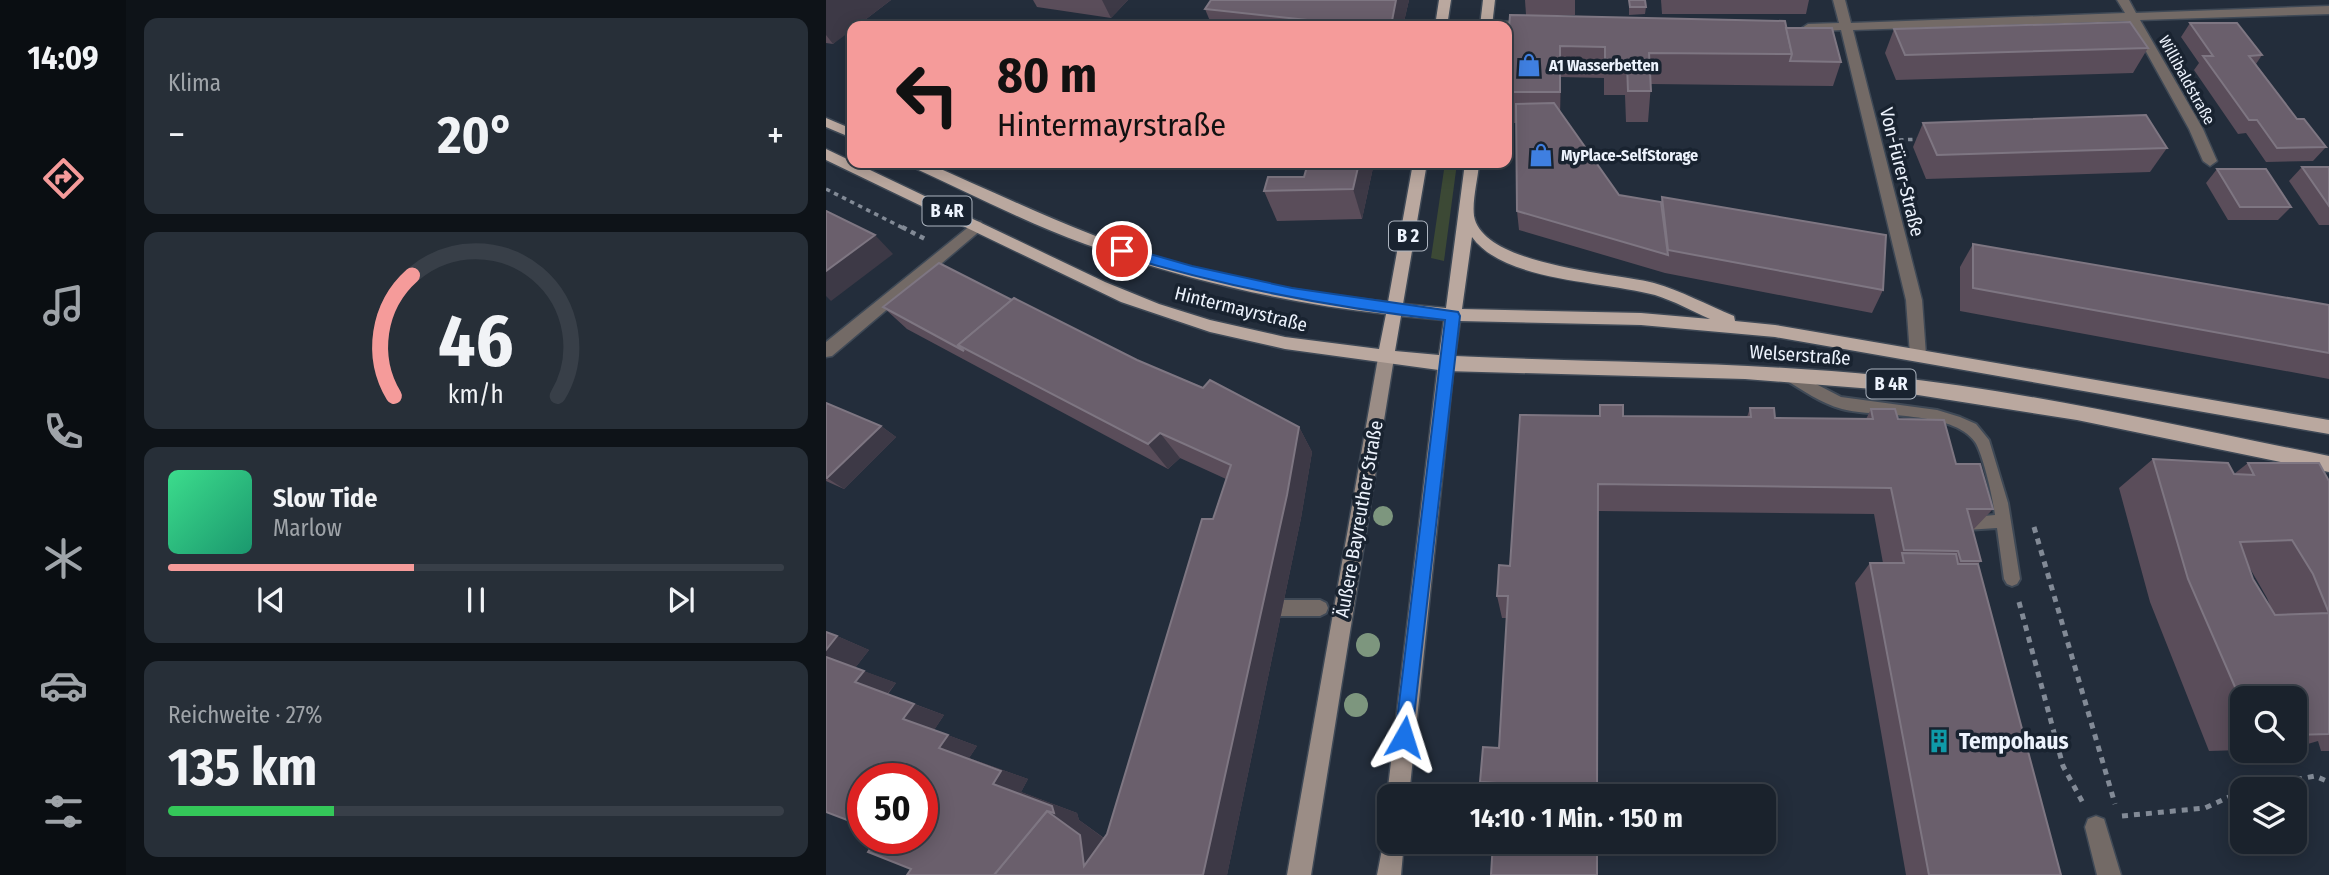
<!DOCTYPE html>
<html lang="de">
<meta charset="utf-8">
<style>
:root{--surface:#1a222c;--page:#272f38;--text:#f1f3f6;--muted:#9fa4a9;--line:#383f48;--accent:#f59b9a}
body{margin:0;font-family:"Fira Sans Condensed",sans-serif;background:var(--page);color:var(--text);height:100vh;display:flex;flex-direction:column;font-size:26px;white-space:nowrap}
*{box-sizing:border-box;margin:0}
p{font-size:23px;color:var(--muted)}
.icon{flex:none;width:38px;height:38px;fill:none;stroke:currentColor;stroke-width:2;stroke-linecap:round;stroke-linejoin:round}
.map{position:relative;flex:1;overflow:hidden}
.panel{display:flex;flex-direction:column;gap:18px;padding:18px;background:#0e1318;width:700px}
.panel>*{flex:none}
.top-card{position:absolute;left:21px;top:21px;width:665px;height:147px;border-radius:14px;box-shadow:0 4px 18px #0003,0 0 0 2px var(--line);background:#f59b9a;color:#111;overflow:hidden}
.buttons{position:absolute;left:1404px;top:686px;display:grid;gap:14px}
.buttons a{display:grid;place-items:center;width:77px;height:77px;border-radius:14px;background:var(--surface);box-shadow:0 4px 18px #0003,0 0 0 2px var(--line);font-size:35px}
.speed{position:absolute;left:21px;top:763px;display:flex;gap:14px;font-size:35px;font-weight:700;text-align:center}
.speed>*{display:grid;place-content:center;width:91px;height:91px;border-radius:50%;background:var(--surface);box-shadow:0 4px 18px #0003,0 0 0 2px var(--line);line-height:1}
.speed .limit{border:10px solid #d22;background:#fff;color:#111}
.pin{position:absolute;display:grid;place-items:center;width:60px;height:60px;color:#fff;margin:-30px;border:4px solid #fff;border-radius:50%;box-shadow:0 2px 7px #0007}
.me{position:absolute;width:77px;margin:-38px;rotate:6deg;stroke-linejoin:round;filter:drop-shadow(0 0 5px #0008)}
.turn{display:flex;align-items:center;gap:24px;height:147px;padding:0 35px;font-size:32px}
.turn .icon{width:91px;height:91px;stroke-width:2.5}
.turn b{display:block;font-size:49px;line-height:60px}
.big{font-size:52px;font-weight:700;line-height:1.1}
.panel .card{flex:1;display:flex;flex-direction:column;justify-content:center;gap:10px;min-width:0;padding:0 24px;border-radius:14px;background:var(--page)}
.panel .dial{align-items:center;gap:0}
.dial svg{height:182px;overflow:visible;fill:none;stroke:var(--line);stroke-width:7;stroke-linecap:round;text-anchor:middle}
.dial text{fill:var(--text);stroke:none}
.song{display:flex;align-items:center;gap:21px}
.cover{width:84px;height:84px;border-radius:10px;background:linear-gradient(135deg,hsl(150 70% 55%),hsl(160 70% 35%))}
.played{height:7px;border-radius:4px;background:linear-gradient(90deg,var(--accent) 40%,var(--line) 40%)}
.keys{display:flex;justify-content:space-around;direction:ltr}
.heat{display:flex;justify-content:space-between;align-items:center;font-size:38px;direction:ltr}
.charge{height:10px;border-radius:5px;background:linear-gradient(90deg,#34c759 27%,var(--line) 0)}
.trip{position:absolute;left:551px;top:784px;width:399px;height:70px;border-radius:14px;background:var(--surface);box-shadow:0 4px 18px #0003,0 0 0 2px var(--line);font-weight:700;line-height:70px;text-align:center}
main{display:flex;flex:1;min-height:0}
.tab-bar{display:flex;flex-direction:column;width:126px;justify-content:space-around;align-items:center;background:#0a0e12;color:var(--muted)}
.tab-bar .icon{width:49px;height:49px}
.tab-bar .active{color:var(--accent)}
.tab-bar b{font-size:32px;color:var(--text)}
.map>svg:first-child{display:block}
</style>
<main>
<nav class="tab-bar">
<b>14:09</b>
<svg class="icon active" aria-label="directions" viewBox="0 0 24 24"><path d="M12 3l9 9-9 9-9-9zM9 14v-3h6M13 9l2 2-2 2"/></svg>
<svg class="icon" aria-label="music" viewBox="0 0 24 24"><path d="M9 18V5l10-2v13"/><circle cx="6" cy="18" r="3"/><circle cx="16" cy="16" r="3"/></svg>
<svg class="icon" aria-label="phone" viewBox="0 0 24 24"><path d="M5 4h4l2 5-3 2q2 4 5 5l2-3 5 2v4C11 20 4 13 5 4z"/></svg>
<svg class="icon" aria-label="climate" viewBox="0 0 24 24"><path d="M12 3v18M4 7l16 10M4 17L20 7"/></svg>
<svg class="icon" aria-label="car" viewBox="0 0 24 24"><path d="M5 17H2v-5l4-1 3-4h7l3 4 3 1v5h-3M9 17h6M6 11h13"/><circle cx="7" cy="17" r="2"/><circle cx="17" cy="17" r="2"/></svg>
<svg class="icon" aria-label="filters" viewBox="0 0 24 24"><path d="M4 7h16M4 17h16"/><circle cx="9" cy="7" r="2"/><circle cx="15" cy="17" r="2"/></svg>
</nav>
<section class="panel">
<div class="card"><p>Klima</p>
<div class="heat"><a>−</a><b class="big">20°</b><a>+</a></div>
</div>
<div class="card dial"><svg viewBox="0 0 100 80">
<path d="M14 69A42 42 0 1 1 86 69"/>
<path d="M14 69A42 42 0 0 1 22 16" stroke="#f59b9a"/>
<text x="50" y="56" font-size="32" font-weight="700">46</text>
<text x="50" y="72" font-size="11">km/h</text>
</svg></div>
<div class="card">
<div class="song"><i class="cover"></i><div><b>Slow Tide</b><p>Marlow</p></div></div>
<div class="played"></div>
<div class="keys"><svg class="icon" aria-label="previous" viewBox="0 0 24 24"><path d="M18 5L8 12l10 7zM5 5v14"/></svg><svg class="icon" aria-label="pause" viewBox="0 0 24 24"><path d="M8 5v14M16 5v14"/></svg><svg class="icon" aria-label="next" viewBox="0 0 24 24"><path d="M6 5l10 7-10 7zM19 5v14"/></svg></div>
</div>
<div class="card"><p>Reichweite · 27%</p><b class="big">135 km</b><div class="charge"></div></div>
</section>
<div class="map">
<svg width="1503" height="875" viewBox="0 0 1503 875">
<rect width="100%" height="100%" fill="#232d3b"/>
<polygon fill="#3c4935" points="619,163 631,163 618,261 605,258"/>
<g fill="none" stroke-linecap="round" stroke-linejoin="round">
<g stroke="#3f4956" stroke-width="4">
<g id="service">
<path d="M 963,370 L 1015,397 L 1111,410 L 1134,417 L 1150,424 L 1163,440 L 1182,503 L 1194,579 L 1191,584 L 1186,586 L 1181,584 L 1178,579 L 1171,528 L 1140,530 L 1135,528 L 1133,523 L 1135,518 L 1169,515 C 1167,499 1157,454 1149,442 C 1127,410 1051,418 1016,409 C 994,403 977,390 958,379 L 956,375 L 958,371 Z"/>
<polygon points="440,600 494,600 500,603 502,608 500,613 494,616 440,616 434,613 432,608 434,603"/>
</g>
</g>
<g stroke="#3f4956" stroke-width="3">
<g id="minor">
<polygon points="1007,0 1019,0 1025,23 1299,13 1291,0 1303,0 1310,13 1503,6 1503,14 1314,20 1377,129 1391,161 1384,166 1377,161 1363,129 1303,21 1027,30 1096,300 1100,355 1098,360 1086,360 1084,355 1080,300 1015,30 982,32 976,28 982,24 1013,23"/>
<polygon points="660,21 706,22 712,26 706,30 655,26 656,22"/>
<polygon points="150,221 155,222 157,226 155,230 6,356 0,357 0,342"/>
<polygon points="1270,816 1278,819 1295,875 1271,875 1259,827 1262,819"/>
</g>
</g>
<g stroke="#3f4956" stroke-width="3">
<g id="secondary">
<polygon points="560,351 566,353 568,358 485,875 461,875 552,358 554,353"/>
<polygon points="620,357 626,359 628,364 583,796 564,796 564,802 561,796 612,364 614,359"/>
<polygon points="564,832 564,842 578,842 575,875 551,875 559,834"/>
</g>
</g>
<g stroke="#3f4956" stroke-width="3">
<g id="primary">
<polygon points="613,0 625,0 621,26 609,26"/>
<polygon points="657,0 669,0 666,26 654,26"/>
<polygon points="0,118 26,129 26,138 0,127"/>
<path d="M 0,149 L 279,282 L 333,304 L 384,320 L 459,337 L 553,349 L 560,314 C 458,303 356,279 259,244 C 200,223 142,192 84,166 L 82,163 L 101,163 C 156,187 211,213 267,235 C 356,271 467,292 562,302 L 587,163 L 601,163 L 577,304 L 620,308 L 639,163 L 653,163 C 652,179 646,200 648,216 C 657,266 789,273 828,283 C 856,291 881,305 908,316 L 909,321 L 949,325 L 1503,420 L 1503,434 L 949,337 L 815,325 L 634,321 L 629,356 C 773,363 916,361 1059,376 C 1208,392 1356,427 1503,456 L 1503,472 L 1251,420 L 1060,390 L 919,379 L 620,371 L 459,349 L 384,332 L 295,302 L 0,160 ZM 646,237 C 678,282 779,281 829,295 C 848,301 866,311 884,319 L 815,313 L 636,309 ZM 575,316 L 618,320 L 613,355 L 569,351 Z"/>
</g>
</g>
<g stroke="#828a96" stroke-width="3.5" stroke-dasharray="4.5 4.5" stroke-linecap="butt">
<polyline points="1073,140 1095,139"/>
<polyline points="0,189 79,229"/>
</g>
<polyline stroke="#828a96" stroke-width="4.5" stroke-dasharray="5 5" stroke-linecap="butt" points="76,227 99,239"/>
<g stroke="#828a96" stroke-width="5" stroke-dasharray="6 6" stroke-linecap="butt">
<polyline points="1208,527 1289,804"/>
<polyline points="1193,602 1237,766 1257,803"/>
<polyline points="1423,789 1489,776 1503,782"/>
<polyline points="1296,816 1379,808 1416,791"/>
</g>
<use href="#service" fill="#736a66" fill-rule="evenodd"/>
<use href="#minor" fill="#736a66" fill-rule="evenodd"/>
<use href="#secondary" fill="#9b8d86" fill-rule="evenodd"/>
<use href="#primary" fill="#baa89f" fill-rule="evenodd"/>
</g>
<g fill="#7d967e">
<circle cx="557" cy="516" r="10"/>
<circle cx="542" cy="645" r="12"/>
<circle cx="530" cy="705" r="12"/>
</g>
<g fill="#5a4d5a" fill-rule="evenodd">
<polygon points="0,0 65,0 31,26 26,26 7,44 0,43"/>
<polygon points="207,0 302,0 285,18 211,7"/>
<polygon points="583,0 577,26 386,26 379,9"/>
<polygon points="699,0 749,0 749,15 700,15"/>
<polygon points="803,0 820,7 819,14 803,15"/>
<polygon points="835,0 983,0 980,14 836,14"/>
<polygon points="684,15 960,28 1015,62 1007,86 825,84 822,122 800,122 799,95 778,95 778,78 735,77 734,112 793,195 835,202 836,197 1057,290 1046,313 839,273 693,230 691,211 690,123 681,123 681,58"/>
<polygon points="1364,23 1436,55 1430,64 1471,119 1500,147 1487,161 1440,162 1420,133 1412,134 1368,70 1373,63 1355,37"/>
<polygon points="1068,29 1322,48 1307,73 1070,80 1059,53"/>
<polygon points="1097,123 1341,148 1324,172 1100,179 1087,147"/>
<polygon points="482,163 548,163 536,219 451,221 438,191 478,177"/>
<polygon points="1476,167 1503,167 1503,225 1493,225 1463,181"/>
<polygon points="1391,169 1465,207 1452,220 1402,220 1380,183"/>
<polygon points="1147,244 1503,305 1503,379 1134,311 1134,267"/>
<polygon points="186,300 311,360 473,427 486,452 475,518 401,875 81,875 85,869 96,838 11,636 43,650 29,668 70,683 62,694 118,715 108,730 151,746 143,758 202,779 195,792 251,813 253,820 278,838 281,834 400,479 354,458 342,469 81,329 57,307"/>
<polygon points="0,403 55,426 70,437 18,489 0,481"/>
<polygon points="924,408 949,418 1040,419 1045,409 1072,419 1130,464 1167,509 1147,530 1155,561 1152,564 1235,875 1080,875 1029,583 1044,563 1057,563 1048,514 772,511 670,794 661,794 654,782 673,748 681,618 676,618 671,596 684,566 797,416 921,417"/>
<path d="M 1327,459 L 1408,474 L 1422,463 L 1503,481 L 1503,751 L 1495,751 L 1492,741 L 1468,748 L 1468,698 L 1416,698 L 1416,750 L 1383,751 L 1324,602 L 1293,488 ZM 1422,565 L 1441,598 L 1446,611 L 1427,579 Z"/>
</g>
<g fill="#3d3946">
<polygon points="0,0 65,0 31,26 26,26 26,30 7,44 0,35"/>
<polygon points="276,0 302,0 285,18"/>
<polygon points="570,0 583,0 577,26 565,26"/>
<polygon points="734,46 735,77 734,123"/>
<polygon points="533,163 548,163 536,219 527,189"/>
<polygon points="49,235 67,254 5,301 0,296 0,271"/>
<polygon points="55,426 70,437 18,489 1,478"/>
<polygon points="473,427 486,452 475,518 401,875 377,875"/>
<polygon points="334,433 354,458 342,469 322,444"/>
<polygon points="11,636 43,650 29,668 0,657 0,650"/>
<polygon points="38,671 70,683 61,694 29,682"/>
<polygon points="88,704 118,715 108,730 151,746 143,758 202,779 195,792 251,813 253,820 284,843 258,866 167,784 113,748 77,719"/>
</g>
<g fill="#6a5f6c" stroke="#7e7682" stroke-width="2">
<polygon points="385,0 570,0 565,26 538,26 379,9"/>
<polygon points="803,0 819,0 820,7 804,7"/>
<polygon points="684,15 959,21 966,54 823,53 825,91 802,91 801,64 779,64 779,47 734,46 734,92 681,92 681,58"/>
<polygon points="1304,22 1322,48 1079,55 1068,29"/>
<polygon points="1364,23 1411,23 1436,55 1423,56 1471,119 1478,119 1500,147 1451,148 1431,120 1423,120 1377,56 1387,56"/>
<polygon points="960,28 1006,28 1015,62 964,61 966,54"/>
<polygon points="728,103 793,195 835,202 842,255 691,211 690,104"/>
<polygon points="1320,115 1341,148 1111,155 1097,123"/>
<polygon points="482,163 533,163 527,189 438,191 442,177 478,177"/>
<polygon points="1476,167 1503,167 1503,206"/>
<polygon points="1391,169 1440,169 1465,207 1414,207"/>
<polygon points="836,197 1060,235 1057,290 842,250"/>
<polygon points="0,211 49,235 0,271"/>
<polygon points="1147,244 1503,305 1503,353 1147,288"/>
<polygon points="113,263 186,300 132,345 138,351 57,307"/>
<polygon points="188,298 311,360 377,388 384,380 473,427 461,495 377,875 168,875 221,811 254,835 258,866 281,834 376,519 387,519 405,465 334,433 322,444 132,345"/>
<polygon points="0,403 55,426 1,478 0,478"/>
<polygon points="774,405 797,405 797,416 925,417 924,408 948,408 949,418 1047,419 1045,409 1069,409 1072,419 1118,420 1130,464 1154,464 1167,509 1141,509 1155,561 1135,561 1132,551 1078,550 1065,488 772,484 771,796 669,796 670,783 654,782 657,747 673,748 682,596 671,596 672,582 673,565 684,566 694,415 774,416"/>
<polygon points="1327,459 1402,463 1408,474 1428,475 1422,463 1493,463 1503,481 1503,613 1487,574 1466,540 1414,542 1427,579 1449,615 1503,613 1503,734 1468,735 1468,698 1416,698 1416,703 1362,579"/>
<polygon points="1076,553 1130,554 1132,564 1152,564 1235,875 1103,875 1044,563 1078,563"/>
<polygon points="0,632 11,636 0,650"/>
<polygon points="0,657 38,671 29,682 88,704 77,719 122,735 113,748 175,771 167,784 226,806 228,813 221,811 168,875 81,875 85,869 42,852 51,838 96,838 96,779 37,779 37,826 0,812"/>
<polygon points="667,842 771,842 771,875 665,875"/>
</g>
<path fill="#1a73e8" stroke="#114b97" stroke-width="2" d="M 296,246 L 366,266 L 466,288 L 632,312 L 634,316 L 585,743 L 578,746 L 571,743 L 569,737 L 619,320 C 507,308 399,287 291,254 L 291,247 Z"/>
<defs>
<g id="shop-bare" transform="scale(1.89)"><path d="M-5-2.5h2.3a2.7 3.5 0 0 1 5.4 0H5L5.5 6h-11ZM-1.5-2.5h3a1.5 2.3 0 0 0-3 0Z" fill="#3f7fe0" stroke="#192330" stroke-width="2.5" paint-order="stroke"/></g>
<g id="building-bare" transform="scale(1.89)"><path d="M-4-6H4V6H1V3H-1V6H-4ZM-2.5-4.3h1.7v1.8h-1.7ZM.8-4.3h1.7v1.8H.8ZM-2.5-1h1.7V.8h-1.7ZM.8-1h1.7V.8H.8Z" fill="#0f9aa8" stroke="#192330" stroke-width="2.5" paint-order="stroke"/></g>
</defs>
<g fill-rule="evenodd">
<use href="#shop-bare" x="703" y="65"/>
<use href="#shop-bare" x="715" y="155"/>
<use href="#building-bare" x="1113" y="741"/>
</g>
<g text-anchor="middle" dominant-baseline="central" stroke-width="7" stroke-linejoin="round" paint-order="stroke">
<g font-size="16" font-weight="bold" fill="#edf3fd" stroke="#192330" text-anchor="start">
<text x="723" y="65">A1 Wasserbetten</text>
<text x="735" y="155">MyPlace-SelfStorage</text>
</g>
<g font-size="16" fill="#edf3fd" stroke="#192330">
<text transform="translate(1361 80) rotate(61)">Willibaldstraße</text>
</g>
<g fill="#192330" stroke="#adb5c0" stroke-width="2">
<rect x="96.5" y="196.5" width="49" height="29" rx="5"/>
<rect x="563" y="221.5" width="38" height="29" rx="5"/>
<rect x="1040.5" y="369.5" width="49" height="29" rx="5"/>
</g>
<g font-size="18" font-weight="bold" fill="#edf3fd">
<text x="121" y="211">B 4R</text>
<text x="582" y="236">B 2</text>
<text x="1065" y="384">B 4R</text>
</g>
<g font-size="19" fill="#edf3fd" stroke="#192330">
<text transform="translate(1076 172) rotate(76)">Von-Fürer-Straße</text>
<text transform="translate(415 309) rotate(14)">Hintermayrstraße</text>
<text transform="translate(974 355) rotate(4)">Welserstraße</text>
<text transform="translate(533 519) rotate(-80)">Äußere Bayreuther Straße</text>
</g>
<g font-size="23" font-weight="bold" fill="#edf3fd" stroke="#192330" text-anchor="start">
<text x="1133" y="741">Tempohaus</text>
</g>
</g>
</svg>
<div class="buttons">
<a><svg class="icon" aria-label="search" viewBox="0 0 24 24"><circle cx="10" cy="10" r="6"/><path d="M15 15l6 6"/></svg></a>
<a><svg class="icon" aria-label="layers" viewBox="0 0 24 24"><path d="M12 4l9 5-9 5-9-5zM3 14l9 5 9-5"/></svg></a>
</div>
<div class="speed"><div class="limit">50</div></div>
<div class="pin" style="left:296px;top:251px;background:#d93025"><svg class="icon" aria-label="arrive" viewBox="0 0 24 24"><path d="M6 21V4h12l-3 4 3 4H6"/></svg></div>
<svg class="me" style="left:578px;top:737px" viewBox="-20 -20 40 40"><path d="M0-17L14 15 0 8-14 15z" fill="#1a73e8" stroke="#fff" stroke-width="4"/></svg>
<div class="trip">14:10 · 1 Min. · 150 m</div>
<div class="top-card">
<div class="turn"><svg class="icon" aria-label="left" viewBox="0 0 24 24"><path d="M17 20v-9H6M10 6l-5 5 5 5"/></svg><div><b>80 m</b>Hintermayrstraße</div></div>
</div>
</div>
</main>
